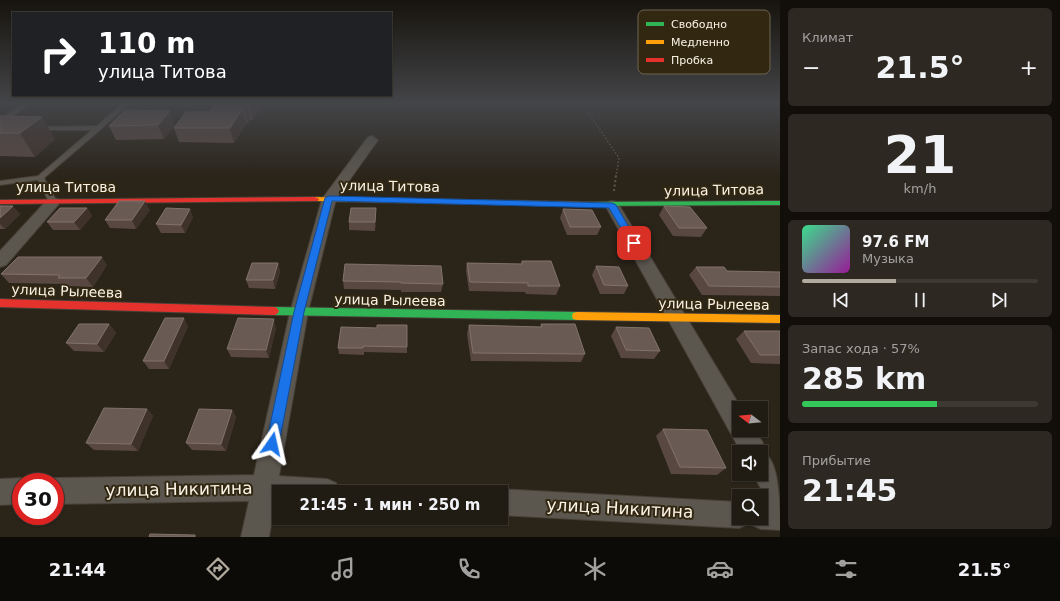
<!DOCTYPE html>
<html lang="ru">
<meta charset="utf-8">
<style>
:root{--surface:#201b13;--page:#2d2821;--text:#f1f3f6;--muted:#a2a1a0;--line:#3d3933;--accent:#b1aa9e}
body{margin:0;font-family:"DejaVu Sans",sans-serif;background:var(--page);color:var(--text);height:100vh;display:flex;flex-direction:column;font-size:15px;white-space:nowrap}
*{box-sizing:border-box;margin:0}
p{font-size:13px;color:var(--muted)}
.icon{flex:none;width:22px;height:22px;fill:none;stroke:currentColor;stroke-width:2;stroke-linecap:round;stroke-linejoin:round}
.map{position:relative;flex:1;overflow:hidden}
.sheet{display:flex;flex-direction:column;gap:8px;padding:8px;background:#120f0a;width:280px}
.sheet>*{flex:none}
.guide{position:absolute;left:12px;top:12px;width:380px;height:84px;border-radius:0px;box-shadow:0 1px 3px #0004,0 0 0 1px var(--line);background:#202124;color:#fff;overflow:hidden}
.needle{width:26px;rotate:286deg}
.fabs{position:absolute;left:732px;top:401px;display:grid;gap:8px}
.fabs a{display:grid;place-items:center;width:36px;height:36px;border-radius:0px;background:var(--surface);box-shadow:0 1px 3px #0004,0 0 0 1px var(--line);font-size:20px}
.speed{position:absolute;left:12px;top:473px;display:flex;gap:8px;font-size:20px;font-weight:700;text-align:center}
.speed>*{display:grid;place-content:center;width:52px;height:52px;border-radius:50%;background:var(--surface);box-shadow:0 1px 3px #0004,0 0 0 1px var(--line);line-height:1}
.speed .limit{border:6px solid #d22;background:#fff;color:#111}
.pin{position:absolute;display:grid;place-items:center;width:34px;height:34px;color:#fff;margin:-17px;border-radius:8px;box-shadow:0 2px 6px #0006}
.me{position:absolute;width:44px;margin:-22px;rotate:11deg;stroke-linejoin:round;filter:drop-shadow(0 0 3px #0008)}
.turn{display:flex;align-items:center;gap:14px;height:84px;padding:0 20px;font-size:18px}
.turn .icon{width:52px;height:52px;stroke-width:2.5}
.turn b{display:block;font-size:28px;line-height:34px}
.big{font-size:30px;font-weight:700;line-height:1.1}
.sheet .widget{flex:1;display:flex;flex-direction:column;justify-content:center;gap:6px;min-width:0;padding:0 14px;border-radius:6px;background:var(--page)}
.sheet .dial{align-items:center;gap:0}
.dial b{font-size:52px;line-height:1}
.song{display:flex;align-items:center;gap:12px}
.cover{width:48px;height:48px;border-radius:6px;background:linear-gradient(135deg,hsl(150 70% 55%),hsl(300 70% 35%))}
.played{height:4px;border-radius:2px;background:linear-gradient(90deg,var(--accent) 40%,var(--line) 40%)}
.keys{display:flex;justify-content:space-around;direction:ltr}
.heat{display:flex;justify-content:space-between;align-items:center;font-size:22px;direction:ltr}
.charge{height:6px;border-radius:3px;background:linear-gradient(90deg,#34c759 57%,var(--line) 0)}
.trip{position:absolute;left:272px;top:485px;width:236px;height:40px;border-radius:0px;background:var(--surface);box-shadow:0 1px 3px #0004,0 0 0 1px var(--line);font-weight:700;line-height:40px;text-align:center}
.tabs{display:flex;height:64px;justify-content:space-around;align-items:center;background:#0d0b08;color:var(--muted)}
.tabs .icon{width:28px;height:28px}
.tabs .active{color:var(--accent)}
.tabs b{font-size:18px;color:var(--text)}
main{display:flex;flex:1;min-height:0}
.map>svg:first-child{display:block}
</style>
<main>
<div class="map">
<svg width="780" height="537" viewBox="0 0 780 537">
<rect width="100%" height="100%" fill="#2a2419"/>
<g fill="none" stroke-linecap="round" stroke-linejoin="round">
<g stroke="#453f36" stroke-width="2">
<g id="lane">
<polygon points="24,103 31,103 0,125 0,120"/>
<polygon points="123,103 129,103 101,129 44,178 57,202 56,204 50,204 38,180 0,185 0,181 38,176 92,130 37,130 34,128 35,127 97,126"/>
</g>
</g>
<g stroke="#453f36" stroke-width="2">
<g id="street">
<polygon points="372,136 378,140 336,199 308,312 279,476 327,479 336,483 340,492 279,492 279,502 275,502 269,537 241,537 249,501 55,504 55,482 46,482 55,478 254,475 290,312 322,199 368,137"/>
<polygon points="53,198 58,199 60,202 58,205 6,265 0,267 0,251 48,199"/>
<path d="M 612,201 L 617,202 L 619,205 L 741,408 L 739,408 L 739,430 L 755,430 L 763,443 L 765,454 C 780,462 780,511 780,530 L 761,529 L 752,525 L 750,521 L 748,524 L 739,528 L 501,515 L 501,492 L 493,492 L 501,489 L 739,502 L 739,518 L 761,518 L 761,503 L 769,503 L 753,474 L 761,474 L 761,452 L 741,452 L 605,205 L 607,202 Z"/>
<polygon points="21,478 30,482 21,482 21,504 0,505 0,479"/>
</g>
</g>
<g stroke="#453f36" stroke-width="2">
<g id="fast">
<polygon points="780,201 780,205 583,206 579,204 583,202"/>
<polygon points="274,307 577,312 581,313 582,316 581,319 577,320 274,315 271,314 269,311 271,308"/>
</g>
</g>
<g stroke="#453f36" stroke-width="2">
<g id="slow">
<polygon points="312,197 583,202 587,204 583,206 315,201 311,199"/>
<polygon points="577,312 780,315 780,323 577,320 573,319 572,316 573,313"/>
</g>
</g>
<g stroke="#453f36" stroke-width="2">
<g id="jam">
<polygon points="315,197 319,199 318,201 0,204 0,200"/>
<polygon points="0,299 274,307 277,308 279,311 277,314 274,315 0,307"/>
</g>
</g>
<polyline stroke="#5c584f" stroke-width="1.5" stroke-dasharray="1.5 2" stroke-linecap="butt" points="582,103 619,158 616,176"/>
<polyline stroke="#5c584f" stroke-width="2" stroke-dasharray="2 2.5" stroke-linecap="butt" points="614,191 616,175"/>
<use href="#lane" fill="#5b564e" fill-rule="evenodd"/>
<use href="#street" fill="#5b564e" fill-rule="evenodd"/>
<use href="#fast" fill="#30b455" fill-rule="evenodd"/>
<use href="#slow" fill="#ff9f0a" fill-rule="evenodd"/>
<use href="#jam" fill="#e5322d" fill-rule="evenodd"/>
</g>
<g fill="#594842">
<polygon points="216,103 262,103 253,120 250,120 248,123 246,123 234,143 179,142 174,128 210,112"/>
<polygon points="0,116 55,139 35,157 0,156"/>
<polygon points="175,125 164,139 116,140 109,126"/>
<polygon points="0,206 20,214 5,229 0,229"/>
<polygon points="664,206 707,228 701,237 673,236 659,215"/>
<polygon points="87,208 92,216 80,230 53,230 47,222"/>
<polygon points="563,209 601,227 597,235 567,235 560,218"/>
<polygon points="150,210 136,229 110,228 105,220"/>
<polygon points="193,217 185,233 161,233 156,224"/>
<polygon points="376,217 375,231 349,230 349,222"/>
<polygon points="522,261 560,286 556,295 526,294 525,292 469,291 466,271 467,263 521,264"/>
<polygon points="278,263 280,272 275,289 249,288 246,280"/>
<polygon points="345,264 443,284 441,292 401,292 401,290 344,289 343,281"/>
<polygon points="107,265 93,287 65,286 63,284 9,283 1,274"/>
<polygon points="596,266 628,286 624,294 600,294 592,275"/>
<polygon points="696,267 727,271 780,272 780,296 702,295 689,275"/>
<polygon points="109,324 116,333 104,352 74,351 66,343"/>
<polygon points="541,324 585,354 581,362 471,361 467,334 469,325 540,327"/>
<polygon points="188,326 169,369 149,369 143,361"/>
<polygon points="341,327 407,347 407,353 364,352 364,355 339,354 338,348"/>
<polygon points="616,327 660,351 654,359 621,358 611,336"/>
<polygon points="276,328 269,358 231,357 227,349"/>
<polygon points="744,331 780,331 780,364 751,363 736,339"/>
<polygon points="147,409 153,416 138,451 94,450 86,443"/>
<polygon points="232,410 236,417 226,451 192,450 186,443"/>
<polygon points="663,429 726,468 717,475 671,474 656,436"/>
</g>
<g fill="#3f322a">
<polygon points="252,103 262,103 253,120 250,106"/>
<polygon points="247,106 250,120 248,123 245,109"/>
<polygon points="242,109 246,123 234,143 230,128"/>
<polygon points="170,111 175,125 164,139 158,125"/>
<polygon points="42,117 55,139 35,157 20,133"/>
<polygon points="145,201 150,210 136,229 132,220"/>
<polygon points="13,206 20,214 5,229 0,224 0,218"/>
<polygon points="87,208 92,216 80,230 74,222"/>
<polygon points="376,208 376,217 375,231 375,222"/>
<polygon points="190,209 193,217 185,233 181,225"/>
<polygon points="102,257 107,265 93,287 86,278"/>
<polygon points="278,263 280,272 275,289 273,280"/>
<polygon points="184,318 188,326 169,369 164,361"/>
<polygon points="274,319 276,328 269,358 266,350"/>
<polygon points="109,324 116,333 104,352 97,344"/>
<polygon points="147,409 153,416 138,451 131,444"/>
<polygon points="232,410 236,417 226,451 221,444"/>
</g>
<g fill="#6a5a54" stroke="#81726a">
<polygon points="216,103 252,103 250,106 247,106 245,109 242,109 230,128 174,128 186,112 210,112"/>
<polygon points="125,110 170,111 158,125 109,126"/>
<polygon points="0,116 42,117 20,133 0,133"/>
<polygon points="119,201 145,201 132,220 105,220"/>
<polygon points="0,206 13,206 0,218"/>
<polygon points="664,206 690,207 707,228 679,228"/>
<polygon points="60,208 87,208 74,222 47,222"/>
<polygon points="166,208 190,209 181,225 156,224"/>
<polygon points="351,208 376,208 375,222 349,222"/>
<polygon points="563,209 592,210 601,227 570,227"/>
<polygon points="18,257 102,257 86,278 58,278 60,275 1,274"/>
<polygon points="522,261 551,261 560,286 528,286 528,283 470,282 467,263 522,264"/>
<polygon points="252,263 278,263 273,280 246,280"/>
<polygon points="345,264 441,266 443,284 401,283 401,282 343,281"/>
<polygon points="596,266 619,267 628,286 604,285"/>
<polygon points="696,267 724,267 727,271 780,272 780,287 709,286"/>
<polygon points="165,318 184,318 164,361 143,361"/>
<polygon points="238,318 274,319 266,350 227,349"/>
<polygon points="79,324 109,324 97,344 66,343"/>
<polygon points="541,324 575,324 585,354 473,353 469,325 542,327"/>
<polygon points="377,325 407,325 407,347 363,346 363,348 338,348 341,327 377,328"/>
<polygon points="616,327 649,328 660,351 626,350"/>
<polygon points="744,331 780,331 780,355 760,355"/>
<polygon points="104,408 147,409 131,444 86,443"/>
<polygon points="199,409 232,410 221,444 186,443"/>
<polygon points="663,429 707,430 726,468 680,467"/>
<polygon points="150,534 195,535 195,537 149,537"/>
</g>
<linearGradient id="sky" x2="0" y2="1"><stop stop-color="#17140e"/><stop offset="0.58" stop-color="#444549"/><stop offset="1" stop-color="#444549" stop-opacity="0"/></linearGradient>
<rect width="780" height="178" fill="url(#sky)"/>
<polygon fill="#1a73e8" stroke="#114b97" points="329,196 612,203 616,205 638,243 634,246 631,245 609,208 332,201 304,312 279,444 277,449 272,451 268,449 266,444 294,312 325,198"/>
<g text-anchor="middle" dominant-baseline="central" stroke-width="4" stroke-linejoin="round" paint-order="stroke">
<g font-size="14" fill="#faf2e5" stroke="#322711">
<text transform="translate(390 186) rotate(1)">улица Титова</text>
<text x="66" y="187">улица Титова</text>
<text transform="translate(714 190) rotate(-1)">улица Титова</text>
<text transform="translate(67 291) rotate(2)">улица Рылеева</text>
<text transform="translate(390 300) rotate(1)">улица Рылеева</text>
<text transform="translate(714 304) rotate(1)">улица Рылеева</text>
</g>
<g font-size="17" fill="#faf2e5" stroke="#322711">
<text transform="translate(179 489) rotate(-1)">улица Никитина</text>
<text transform="translate(620 508) rotate(3)">улица Никитина</text>
</g>
</g>
<rect x="638" y="10" width="132" height="64" rx="6" fill="#322711" stroke="#6e6451" stroke-width="1"/>
<rect x="646" y="22" width="18" height="4" fill="#30b455"/>
<rect x="646" y="40" width="18" height="4" fill="#ff9f0a"/>
<rect x="646" y="58" width="18" height="4" fill="#e5322d"/>
<g font-size="11" fill="#faf2e5">
<text x="671" y="28">Свободно</text>
<text x="671" y="46">Медленно</text>
<text x="671" y="64">Пробка</text>
</g>
</svg>
<div class="fabs">
<a><svg class="needle" viewBox="-14 -14 28 28"><path d="M0-13l5 13h-10z" fill="#e53935"/><path d="M0 13l5-13h-10z" fill="#a2a1a0"/></svg></a>
<a><svg class="icon" aria-label="sound" viewBox="0 0 24 24"><path d="M4 9h4l5-4v14l-5-4H4zM17 9q2 3 0 6"/></svg></a>
<a><svg class="icon" aria-label="search" viewBox="0 0 24 24"><circle cx="10" cy="10" r="6"/><path d="M15 15l6 6"/></svg></a>
</div>
<div class="speed"><div class="limit">30</div></div>
<div class="pin" style="left:634px;top:243px;background:#d93025"><svg class="icon" aria-label="arrive" viewBox="0 0 24 24"><path d="M6 21V4h12l-3 4 3 4H6"/></svg></div>
<svg class="me" style="left:272px;top:444px" viewBox="-20 -20 40 40"><path d="M0-17L14 15 0 8-14 15z" fill="#1a73e8" stroke="#fff" stroke-width="4"/></svg>
<div class="trip">21:45 · 1 мин · 250 m</div>
<div class="guide">
<div class="turn"><svg class="icon" aria-label="right" viewBox="0 0 24 24"><path d="M7 20v-9h11M14 6l5 5-5 5"/></svg><div><b>110 m</b>улица Титова</div></div>
</div>
</div>
<section class="sheet">
<div class="widget"><p>Климат</p>
<div class="heat"><a>−</a><b class="big">21.5°</b><a>+</a></div>
</div>
<div class="widget dial"><b>21</b><p>km/h</p></div>
<div class="widget">
<div class="song"><i class="cover"></i><div><b>97.6 FM</b><p>Музыка</p></div></div>
<div class="played"></div>
<div class="keys"><svg class="icon" aria-label="previous" viewBox="0 0 24 24"><path d="M18 5L8 12l10 7zM5 5v14"/></svg><svg class="icon" aria-label="pause" viewBox="0 0 24 24"><path d="M8 5v14M16 5v14"/></svg><svg class="icon" aria-label="next" viewBox="0 0 24 24"><path d="M6 5l10 7-10 7zM19 5v14"/></svg></div>
</div>
<div class="widget"><p>Запас хода · 57%</p><b class="big">285 km</b><div class="charge"></div></div>
<div class="widget"><p>Прибытие</p><b class="big">21:45</b></div>
</section>
</main>
<nav class="tabs">
<b>21:44</b>
<svg class="icon active" aria-label="directions" viewBox="0 0 24 24"><path d="M12 3l9 9-9 9-9-9zM9 14v-3h6M13 9l2 2-2 2"/></svg>
<svg class="icon" aria-label="music" viewBox="0 0 24 24"><path d="M9 18V5l10-2v13"/><circle cx="6" cy="18" r="3"/><circle cx="16" cy="16" r="3"/></svg>
<svg class="icon" aria-label="phone" viewBox="0 0 24 24"><path d="M5 4h4l2 5-3 2q2 4 5 5l2-3 5 2v4C11 20 4 13 5 4z"/></svg>
<svg class="icon" aria-label="climate" viewBox="0 0 24 24"><path d="M12 3v18M4 7l16 10M4 17L20 7"/></svg>
<svg class="icon" aria-label="car" viewBox="0 0 24 24"><path d="M5 17H2v-5l4-1 3-4h7l3 4 3 1v5h-3M9 17h6M6 11h13"/><circle cx="7" cy="17" r="2"/><circle cx="17" cy="17" r="2"/></svg>
<svg class="icon" aria-label="filters" viewBox="0 0 24 24"><path d="M4 7h16M4 17h16"/><circle cx="9" cy="7" r="2"/><circle cx="15" cy="17" r="2"/></svg>
<b>21.5°</b>
</nav>
